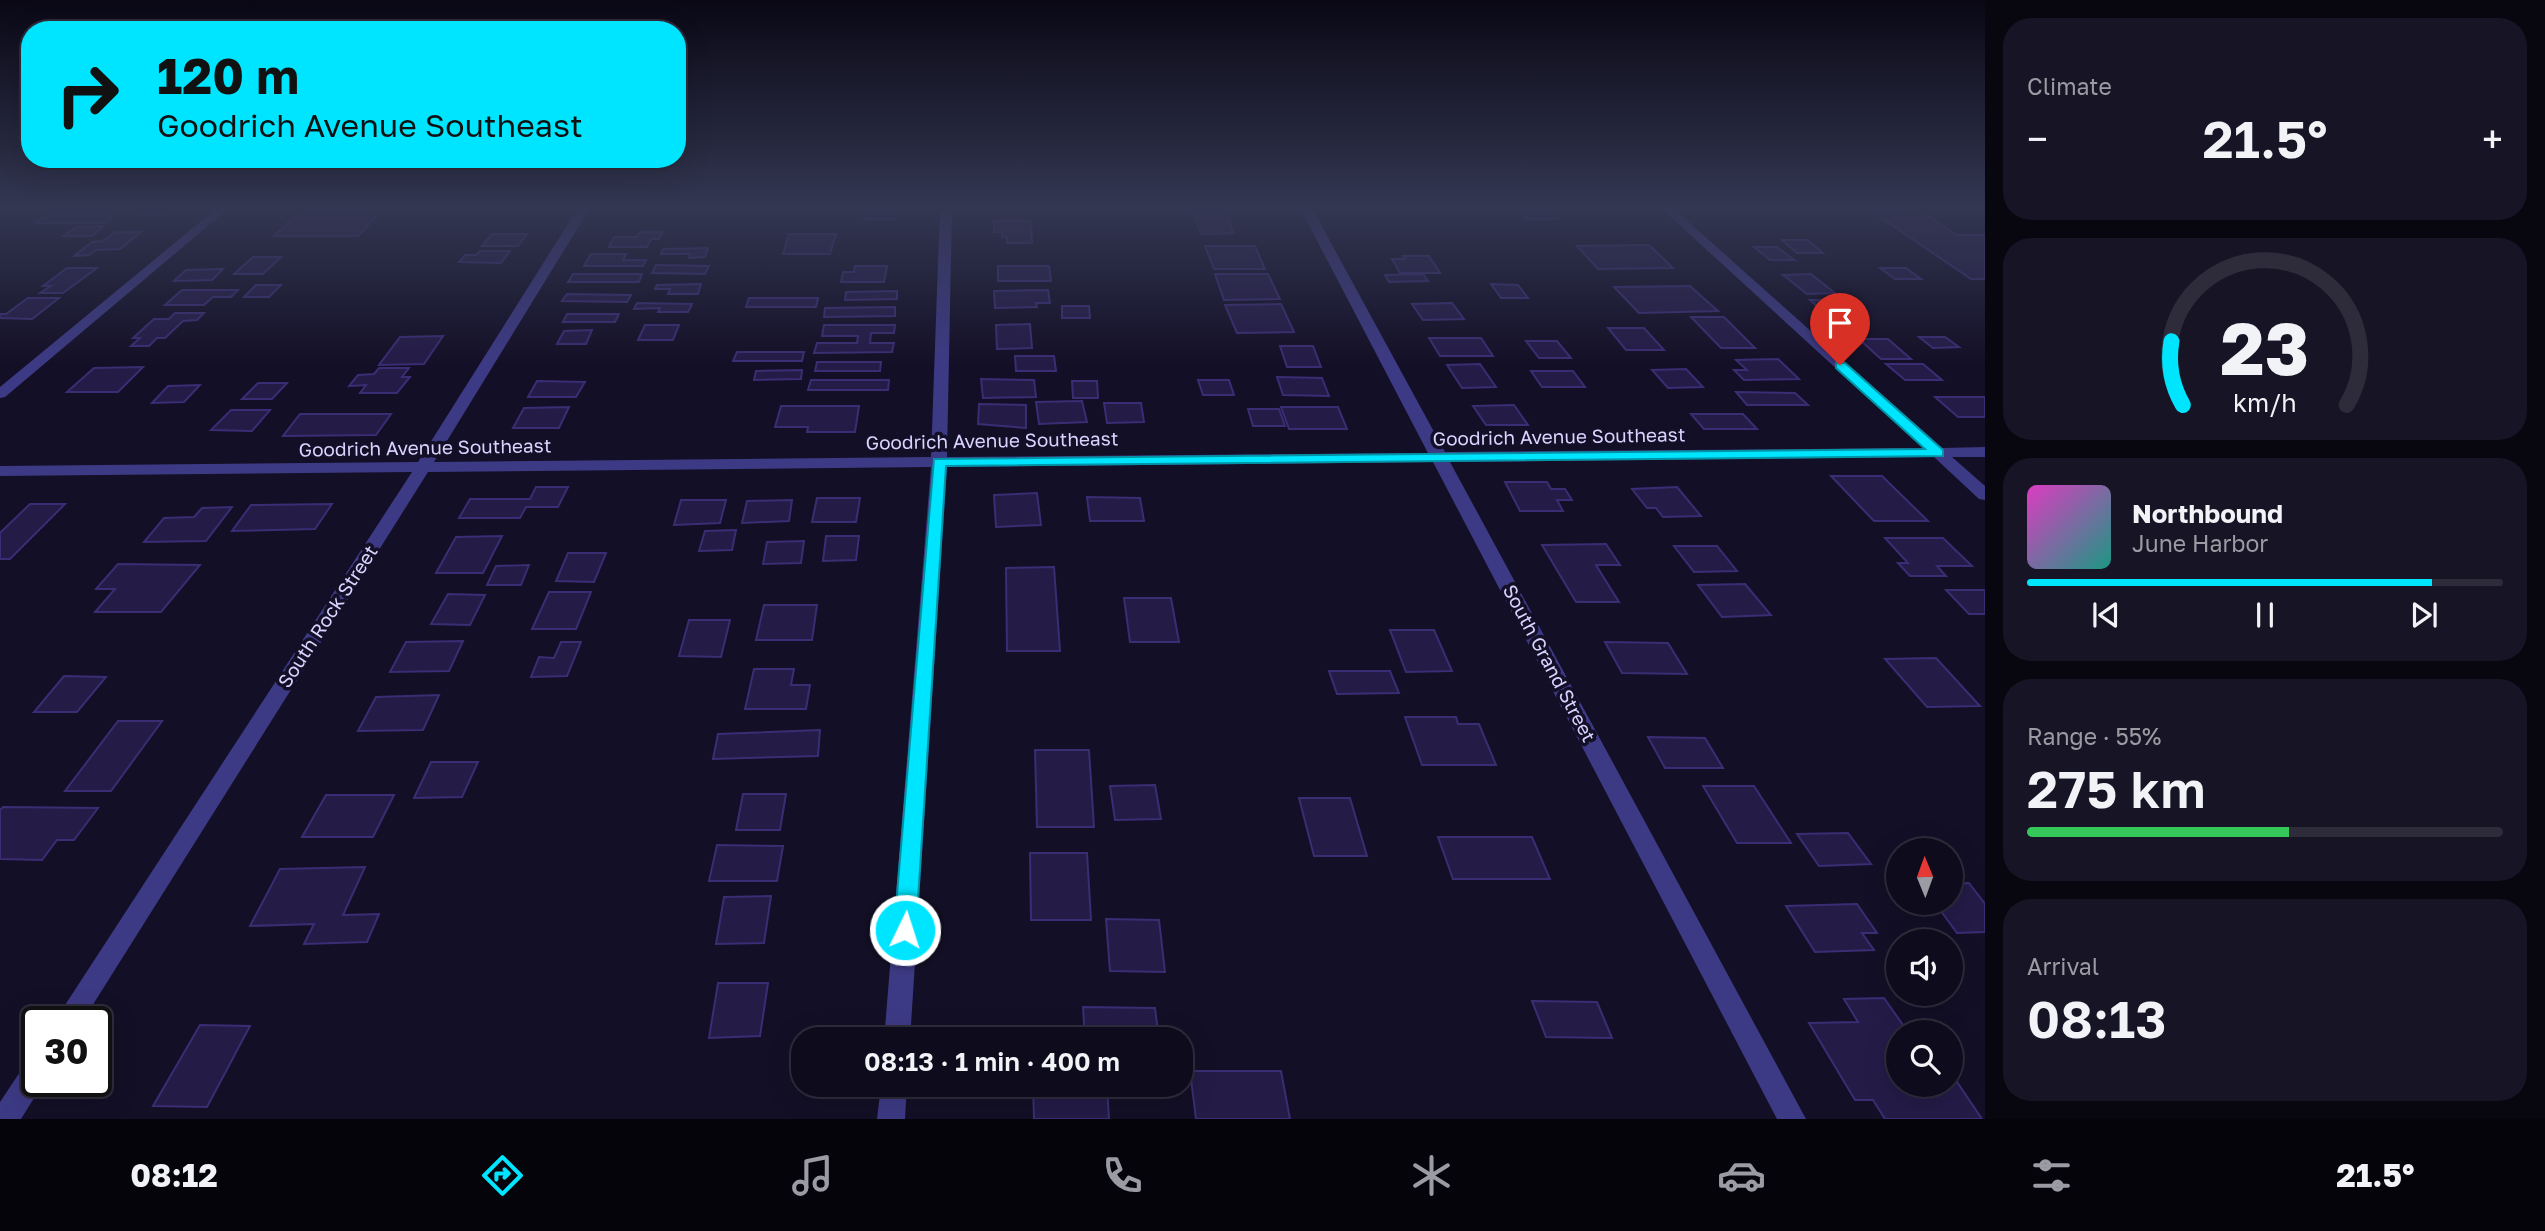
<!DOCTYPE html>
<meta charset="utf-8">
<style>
:root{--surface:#0e0b1c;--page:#171425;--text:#f1f3f6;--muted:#9b9ba3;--line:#2e2b3b;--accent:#00e5ff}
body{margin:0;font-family:"Golos Text",sans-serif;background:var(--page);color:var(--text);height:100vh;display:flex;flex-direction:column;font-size:26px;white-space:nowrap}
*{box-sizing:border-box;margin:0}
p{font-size:23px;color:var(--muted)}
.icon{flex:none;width:38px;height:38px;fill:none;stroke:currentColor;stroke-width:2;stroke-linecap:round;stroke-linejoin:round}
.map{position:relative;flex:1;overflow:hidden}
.details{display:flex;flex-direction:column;gap:18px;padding:18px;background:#08060f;width:560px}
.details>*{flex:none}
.hud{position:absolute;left:21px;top:21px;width:665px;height:147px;border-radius:28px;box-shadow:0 7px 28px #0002,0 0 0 2px var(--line);background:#00e5ff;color:#111;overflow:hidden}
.needle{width:46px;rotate:359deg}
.fabs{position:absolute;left:1886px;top:838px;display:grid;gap:14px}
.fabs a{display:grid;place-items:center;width:77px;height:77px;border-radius:50%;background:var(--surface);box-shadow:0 7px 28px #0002,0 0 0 2px var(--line);font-size:35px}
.speed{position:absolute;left:21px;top:1006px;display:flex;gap:14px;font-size:35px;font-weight:700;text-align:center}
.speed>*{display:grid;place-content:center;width:91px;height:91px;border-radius:50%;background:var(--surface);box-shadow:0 7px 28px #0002,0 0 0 2px var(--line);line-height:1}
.speed .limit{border:4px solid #111;border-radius:10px;background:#fff;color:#111}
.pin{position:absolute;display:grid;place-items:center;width:60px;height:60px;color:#fff;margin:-72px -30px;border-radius:50% 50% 50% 0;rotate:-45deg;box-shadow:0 0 7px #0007}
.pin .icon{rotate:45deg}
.me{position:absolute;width:77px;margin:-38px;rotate:4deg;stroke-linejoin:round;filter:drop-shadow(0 0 5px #0008)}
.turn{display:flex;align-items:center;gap:24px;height:147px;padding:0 21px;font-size:32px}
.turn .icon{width:91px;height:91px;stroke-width:2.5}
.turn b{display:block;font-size:49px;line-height:60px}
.big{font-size:52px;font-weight:600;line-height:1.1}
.details .widget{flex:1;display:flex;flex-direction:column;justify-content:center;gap:10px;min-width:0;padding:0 24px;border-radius:28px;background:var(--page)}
.details .dial{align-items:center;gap:0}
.dial svg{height:182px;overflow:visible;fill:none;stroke:var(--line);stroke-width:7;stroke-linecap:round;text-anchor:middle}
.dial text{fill:var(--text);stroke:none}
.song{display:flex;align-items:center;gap:21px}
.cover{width:84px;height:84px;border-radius:10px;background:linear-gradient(135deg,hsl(310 70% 55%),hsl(170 70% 35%))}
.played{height:7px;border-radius:4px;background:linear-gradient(90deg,var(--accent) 85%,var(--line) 85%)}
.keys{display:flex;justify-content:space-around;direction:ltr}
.heat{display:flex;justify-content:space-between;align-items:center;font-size:38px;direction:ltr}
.charge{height:10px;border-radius:5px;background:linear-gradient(90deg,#34c759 55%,var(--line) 0)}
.trip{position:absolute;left:791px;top:1027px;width:402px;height:70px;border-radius:28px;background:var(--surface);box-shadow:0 7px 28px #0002,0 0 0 2px var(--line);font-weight:600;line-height:70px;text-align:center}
.dock{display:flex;height:112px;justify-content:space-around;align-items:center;background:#06040b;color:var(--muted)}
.dock .icon{width:49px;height:49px}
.dock .current{color:var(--accent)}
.dock b{font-size:32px;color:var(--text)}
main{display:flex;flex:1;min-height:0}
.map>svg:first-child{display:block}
</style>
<main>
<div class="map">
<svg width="1985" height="1119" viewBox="0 0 1985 1119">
<rect width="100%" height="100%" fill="#130f26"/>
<g fill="#241b47" stroke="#3b2d73" stroke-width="2">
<polygon points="145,208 176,208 168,215 136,215"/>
<polygon points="304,208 384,208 358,236 274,236"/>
<polygon points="674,208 712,208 710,214 671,214"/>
<polygon points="1172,208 1250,208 1252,213 1174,214"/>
<polygon points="1517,208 1569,208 1571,210 1549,211 1557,219 1527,219"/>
<polygon points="1867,208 1915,208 1957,235 1985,235 1985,279 1971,279"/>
<polygon points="866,209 895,209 894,219 864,219"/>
<polygon points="49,213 116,213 103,223 35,223"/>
<polygon points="1194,214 1226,214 1234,233 1201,234"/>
<polygon points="994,221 1031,221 1032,243 1007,243 1007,237 1002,237 1002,232 994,232"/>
<polygon points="104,226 92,236 63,236 76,227"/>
<polygon points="115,232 141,232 120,249 96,250 89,255 74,256 92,242 103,241"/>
<polygon points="640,232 663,232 659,239 651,239 647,247 609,247 614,237 637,237"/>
<polygon points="492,234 527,234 518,246 482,246"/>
<polygon points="789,234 836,234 830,254 783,254"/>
<polygon points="1782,240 1808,240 1823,253 1797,253"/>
<polygon points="1649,245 1673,268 1598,269 1577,246"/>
<polygon points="1205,246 1255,246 1265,269 1214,269"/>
<polygon points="1754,247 1777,247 1794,260 1770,260"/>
<polygon points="708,248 705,257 689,258 690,254 661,254 663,249"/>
<polygon points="480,251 510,251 501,263 459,262 465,255 476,255"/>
<polygon points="591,254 626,254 623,260 646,260 643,266 584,266"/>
<polygon points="1403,256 1429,256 1440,273 1400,273 1392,259 1405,259"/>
<polygon points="253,257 281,257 263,274 234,274"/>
<polygon points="656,265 709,266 705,274 652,273"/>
<polygon points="855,266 887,266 884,282 841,282 843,272 854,272"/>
<polygon points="998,266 1049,266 1051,281 998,281"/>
<polygon points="67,268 97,268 63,293 40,293 51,286 43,286"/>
<polygon points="1880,268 1906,268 1921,279 1895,279"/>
<polygon points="223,269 212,280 174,281 186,270"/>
<polygon points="573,274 642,274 639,282 568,282"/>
<polygon points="1215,274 1268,274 1280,299 1224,300"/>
<polygon points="1423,274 1428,281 1389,282 1385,275"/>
<polygon points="1811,274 1835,293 1807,294 1783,275"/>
<polygon points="701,284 698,294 668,294 670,289 655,289 657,285"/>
<polygon points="1491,284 1518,285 1528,298 1501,298"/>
<polygon points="256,285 281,285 269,297 244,297"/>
<polygon points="1690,286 1718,311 1639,313 1614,287"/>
<polygon points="182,290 238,290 231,297 213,297 204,305 165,305"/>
<polygon points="1048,290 1050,303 1036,303 1037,307 995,308 994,291"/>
<polygon points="897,291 897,299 845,300 846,292"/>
<polygon points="567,294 631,295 627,302 562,301"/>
<polygon points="28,298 59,298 32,319 0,318 0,314 6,314"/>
<polygon points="749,298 818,298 816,307 746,307"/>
<polygon points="1810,300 1843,300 1860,315 1827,315"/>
<polygon points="637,303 692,304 688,312 658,312 660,308 634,309"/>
<polygon points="1452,303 1464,319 1423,320 1412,304"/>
<polygon points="1281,304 1294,332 1237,333 1225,305"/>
<polygon points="1062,306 1089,306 1090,318 1062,318"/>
<polygon points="895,307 895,316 824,317 825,308"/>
<polygon points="175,313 204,313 197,320 183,321 165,338 157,338 149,346 131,346 140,338 133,338 154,319 169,319"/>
<polygon points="567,314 619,314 615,322 563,322"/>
<polygon points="1691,317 1724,317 1755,348 1721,348"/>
<polygon points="1030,324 1032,348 997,349 996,325"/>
<polygon points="645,325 679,325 673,340 638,340"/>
<polygon points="824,325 895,325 894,333 871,333 870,343 894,343 892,352 814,353 817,343 857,343 858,336 822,336"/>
<polygon points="1608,328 1644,328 1664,350 1626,350"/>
<polygon points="592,330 586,344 557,344 564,331"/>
<polygon points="443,336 424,364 379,365 400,337"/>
<polygon points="1919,337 1945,337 1959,347 1933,348"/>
<polygon points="1429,338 1481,338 1493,356 1440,356"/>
<polygon points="1859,339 1888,339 1911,359 1881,359"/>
<polygon points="1526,341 1557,341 1571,358 1539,358"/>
<polygon points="1280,346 1313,346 1321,367 1287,367"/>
<polygon points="737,352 804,352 802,361 733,361"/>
<polygon points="1015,356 1054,356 1056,371 1016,371"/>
<polygon points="1778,359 1799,379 1744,380 1734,370 1747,370 1736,360"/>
<polygon points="817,362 881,362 880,371 815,371"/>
<polygon points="1480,364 1496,387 1462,388 1447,365"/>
<polygon points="1886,364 1923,364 1942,380 1905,380"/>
<polygon points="143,367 118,392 67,392 94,368"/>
<polygon points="379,368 409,368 402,377 410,377 397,393 360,393 366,385 349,386 358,375 374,374"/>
<polygon points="1686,369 1703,387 1668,388 1652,370"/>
<polygon points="802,370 801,379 754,380 756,371"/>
<polygon points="1531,371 1573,371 1585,387 1542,387"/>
<polygon points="1277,377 1322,378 1329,396 1283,395"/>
<polygon points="981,379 1034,380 1036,397 983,398"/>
<polygon points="811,380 889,380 888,390 808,390"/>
<polygon points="1198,380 1229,380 1234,395 1203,395"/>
<polygon points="537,381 585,382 576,397 528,397"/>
<polygon points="1072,381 1097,381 1098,398 1073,398"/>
<polygon points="258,383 287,383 272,399 242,399"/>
<polygon points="200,385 184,402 152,403 168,386"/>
<polygon points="1736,392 1795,393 1808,405 1747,405"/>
<polygon points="1935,397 1985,397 1985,417 1958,417"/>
<polygon points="1082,401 1087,422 1039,424 1036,402"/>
<polygon points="1104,403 1141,403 1144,422 1107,423"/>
<polygon points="979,404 1026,405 1026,428 978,424"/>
<polygon points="1514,405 1528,425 1486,425 1473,406"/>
<polygon points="781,406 859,406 855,432 807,432 808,427 775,427"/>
<polygon points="569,407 559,428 513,428 524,408"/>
<polygon points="1281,407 1338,407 1347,429 1289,429"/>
<polygon points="1248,409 1279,409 1285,426 1253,426"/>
<polygon points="231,410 270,410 252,431 211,430"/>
<polygon points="300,414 391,414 376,435 283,436"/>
<polygon points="1691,414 1743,414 1757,429 1704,429"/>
<polygon points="1831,476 1882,476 1928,521 1874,521"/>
<polygon points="1505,482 1547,482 1551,489 1565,489 1572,500 1557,500 1563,511 1520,511"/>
<polygon points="536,487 568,487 558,507 526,507 520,518 459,518 470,499 530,499"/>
<polygon points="1677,487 1701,516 1663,517 1656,508 1647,508 1632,489"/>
<polygon points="1037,493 1041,525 996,527 994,495"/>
<polygon points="1087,497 1140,498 1144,521 1090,521"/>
<polygon points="817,498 860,498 856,522 812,522"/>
<polygon points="681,500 726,500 720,523 674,525"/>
<polygon points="792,500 789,521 742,523 747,501"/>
<polygon points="30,504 65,504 10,559 0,559 0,533"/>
<polygon points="332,504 315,529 232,531 251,505"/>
<polygon points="232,507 206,541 144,542 164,518 194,517 202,508"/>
<polygon points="736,530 732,550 699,551 705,531"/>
<polygon points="502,536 483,573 436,573 456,537"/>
<polygon points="826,536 859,536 856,560 823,561"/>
<polygon points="1885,538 1943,538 1972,566 1937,566 1946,576 1910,576 1898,563 1908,563"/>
<polygon points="804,541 801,563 763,564 767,542"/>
<polygon points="1606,544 1620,565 1596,565 1619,602 1576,602 1542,545"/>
<polygon points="1674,546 1717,546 1737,571 1694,572"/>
<polygon points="568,553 606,553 594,582 556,581"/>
<polygon points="118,564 200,565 161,612 95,612 115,589 96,589"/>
<polygon points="529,565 521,585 487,585 496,566"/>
<polygon points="1054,567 1060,651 1007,651 1006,568"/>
<polygon points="1745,584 1771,615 1722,617 1698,585"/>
<polygon points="1946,590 1985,590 1985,614 1969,614"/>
<polygon points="549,592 591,592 576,629 532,629"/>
<polygon points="448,594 485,595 470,625 431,624"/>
<polygon points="1124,598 1171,598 1179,642 1130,642"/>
<polygon points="764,605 817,605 812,640 756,640"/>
<polygon points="689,620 730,620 721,657 679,656"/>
<polygon points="1390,630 1434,630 1452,671 1406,672"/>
<polygon points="463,641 449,671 390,672 406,642"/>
<polygon points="561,642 581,642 567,676 531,677 539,657 554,658"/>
<polygon points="1605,642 1668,643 1687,674 1622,673"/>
<polygon points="1936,658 1980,706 1927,707 1885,659"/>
<polygon points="754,669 794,669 791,685 810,685 806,709 745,709"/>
<polygon points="1329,671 1390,671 1399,693 1337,694"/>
<polygon points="64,676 106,677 77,712 34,712"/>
<polygon points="439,695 423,730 358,731 376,697"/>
<polygon points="1405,717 1456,717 1458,724 1479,724 1496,765 1422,765"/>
<polygon points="118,721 162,721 111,791 65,791"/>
<polygon points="820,730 818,756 713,759 718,734"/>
<polygon points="1648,737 1705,738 1723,768 1665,768"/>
<polygon points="1035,750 1089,750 1094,827 1037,827"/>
<polygon points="431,762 478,762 462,797 414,798"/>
<polygon points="1155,785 1161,819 1115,820 1110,786"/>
<polygon points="1703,786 1754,786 1791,843 1737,843"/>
<polygon points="743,794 786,794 780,830 736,830"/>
<polygon points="326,795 394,795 373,837 302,837"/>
<polygon points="1299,798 1350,798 1367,856 1314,856"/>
<polygon points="3,807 98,808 74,840 57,840 42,860 0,859 0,810"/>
<polygon points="1848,833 1871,864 1819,866 1797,834"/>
<polygon points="1438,837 1532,837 1550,879 1453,879"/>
<polygon points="717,845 783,846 777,881 709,881"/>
<polygon points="1030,853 1087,853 1091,920 1031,920"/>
<polygon points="365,867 343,915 379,914 367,942 304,944 314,924 250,926 280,869"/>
<polygon points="1969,883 1985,904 1985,932 1957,933 1935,903 1951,903 1951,884"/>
<polygon points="771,896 764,943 716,944 724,897"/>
<polygon points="1857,904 1877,933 1862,933 1874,950 1815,952 1786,906"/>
<polygon points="1106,919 1159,920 1165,972 1110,971"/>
<polygon points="718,983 768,983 760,1036 709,1038"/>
<polygon points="1884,998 1908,1032 1899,1032 1899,1085 1951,1085 1951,1073 1982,1119 1885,1119 1873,1100 1855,1100 1809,1023 1858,1022 1844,999"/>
<polygon points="1532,1001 1597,1002 1612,1038 1546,1037"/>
<polygon points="1083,1007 1155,1008 1159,1040 1085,1040"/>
<polygon points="200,1025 250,1026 207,1107 153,1106"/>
<polygon points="1190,1071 1281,1071 1290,1119 1196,1119"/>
<polygon points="1033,1085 1107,1085 1109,1119 1034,1119"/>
</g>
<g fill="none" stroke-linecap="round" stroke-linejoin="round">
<g fill="#3d3a85" fill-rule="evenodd">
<polygon points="217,208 229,208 5,397 0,398 0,387"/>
<polygon points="578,208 590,208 434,462 931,457 940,208 952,208 947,457 1428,453 1300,208 1312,208 1445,452 1923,448 1661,208 1673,208 1942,448 1985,447 1985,457 1952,457 1985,486 1985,500 1979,499 1934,457 1450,462 1806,1119 1777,1119 1433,462 947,467 910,1040 884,1040 931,467 428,472 82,1022 54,1022 412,472 0,476 0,466 418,462"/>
<polygon points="37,1056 37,1082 44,1082 21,1119 0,1119 0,1102 28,1060"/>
<polygon points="881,1085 907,1085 905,1119 877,1119"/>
</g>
</g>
<linearGradient id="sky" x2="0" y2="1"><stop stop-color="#0a0815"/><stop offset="0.57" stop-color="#333752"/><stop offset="1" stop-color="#333752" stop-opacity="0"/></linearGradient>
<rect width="1985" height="365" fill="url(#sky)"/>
<polygon fill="#00e5ff" stroke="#0095a6" stroke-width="2" points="1836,363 1845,363 1943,450 1943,456 946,466 916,930 913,937 905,940 897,937 894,930 934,459 1925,449 1836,368"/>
<g text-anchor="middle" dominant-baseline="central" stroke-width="7" stroke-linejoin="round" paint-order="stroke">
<g font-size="19" fill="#d9d4ff" stroke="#130f26">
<text transform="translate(1559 436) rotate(-1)">Goodrich Avenue Southeast</text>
<text transform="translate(992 440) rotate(-1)">Goodrich Avenue Southeast</text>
<text transform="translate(425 447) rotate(-1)">Goodrich Avenue Southeast</text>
<text transform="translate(327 616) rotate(-57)">South Rock Street</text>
<text transform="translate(1550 663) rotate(62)">South Grand Street</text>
</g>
</g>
</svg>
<div class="fabs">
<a><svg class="needle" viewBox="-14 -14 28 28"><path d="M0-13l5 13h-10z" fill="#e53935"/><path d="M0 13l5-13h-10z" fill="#9b9ba3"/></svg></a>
<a><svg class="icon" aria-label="sound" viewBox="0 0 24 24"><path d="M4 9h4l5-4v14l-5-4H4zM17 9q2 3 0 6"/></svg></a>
<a><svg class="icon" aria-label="search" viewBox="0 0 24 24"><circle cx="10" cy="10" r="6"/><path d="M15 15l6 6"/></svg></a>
</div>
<div class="speed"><div class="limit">30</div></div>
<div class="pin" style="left:1840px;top:365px;background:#d93025"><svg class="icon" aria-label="arrive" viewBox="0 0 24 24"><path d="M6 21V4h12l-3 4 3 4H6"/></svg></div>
<svg class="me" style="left:905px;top:930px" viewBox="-20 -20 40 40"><circle r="17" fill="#00e5ff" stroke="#fff" stroke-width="3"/><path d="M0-11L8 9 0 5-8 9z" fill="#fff"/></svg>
<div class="trip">08:13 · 1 min · 400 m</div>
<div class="hud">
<div class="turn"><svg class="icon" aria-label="right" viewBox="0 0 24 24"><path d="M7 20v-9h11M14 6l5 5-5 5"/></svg><div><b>120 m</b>Goodrich Avenue Southeast</div></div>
</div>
</div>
<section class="details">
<div class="widget"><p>Climate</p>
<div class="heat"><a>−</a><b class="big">21.5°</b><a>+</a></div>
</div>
<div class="widget dial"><svg viewBox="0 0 100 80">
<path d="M14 69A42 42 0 1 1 86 69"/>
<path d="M14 69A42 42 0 0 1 9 41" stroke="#00e5ff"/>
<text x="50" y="56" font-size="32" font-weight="700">23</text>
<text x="50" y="72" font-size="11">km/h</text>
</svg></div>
<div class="widget">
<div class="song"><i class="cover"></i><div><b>Northbound</b><p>June Harbor</p></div></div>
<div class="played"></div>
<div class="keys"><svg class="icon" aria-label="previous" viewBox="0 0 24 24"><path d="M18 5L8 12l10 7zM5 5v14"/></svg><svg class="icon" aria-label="pause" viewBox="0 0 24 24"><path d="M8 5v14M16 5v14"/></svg><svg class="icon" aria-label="next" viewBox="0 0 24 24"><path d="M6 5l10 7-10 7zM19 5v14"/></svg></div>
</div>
<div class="widget"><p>Range · 55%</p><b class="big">275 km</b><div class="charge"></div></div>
<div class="widget"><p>Arrival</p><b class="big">08:13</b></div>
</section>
</main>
<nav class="dock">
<b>08:12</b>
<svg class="icon current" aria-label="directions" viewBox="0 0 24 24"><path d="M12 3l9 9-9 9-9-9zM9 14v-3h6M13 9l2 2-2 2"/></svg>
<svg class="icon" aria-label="music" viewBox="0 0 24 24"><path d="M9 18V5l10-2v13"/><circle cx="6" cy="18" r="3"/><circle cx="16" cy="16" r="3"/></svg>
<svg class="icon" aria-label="phone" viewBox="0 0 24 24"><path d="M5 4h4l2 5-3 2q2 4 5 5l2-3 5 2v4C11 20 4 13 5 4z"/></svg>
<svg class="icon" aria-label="climate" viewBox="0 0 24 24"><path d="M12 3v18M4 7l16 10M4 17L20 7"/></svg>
<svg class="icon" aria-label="car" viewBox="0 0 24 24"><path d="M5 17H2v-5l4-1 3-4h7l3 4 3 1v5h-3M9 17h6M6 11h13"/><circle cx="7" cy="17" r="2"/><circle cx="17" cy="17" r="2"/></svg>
<svg class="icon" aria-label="filters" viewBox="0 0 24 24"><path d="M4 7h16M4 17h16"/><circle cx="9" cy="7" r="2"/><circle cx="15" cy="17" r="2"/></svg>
<b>21.5°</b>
</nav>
